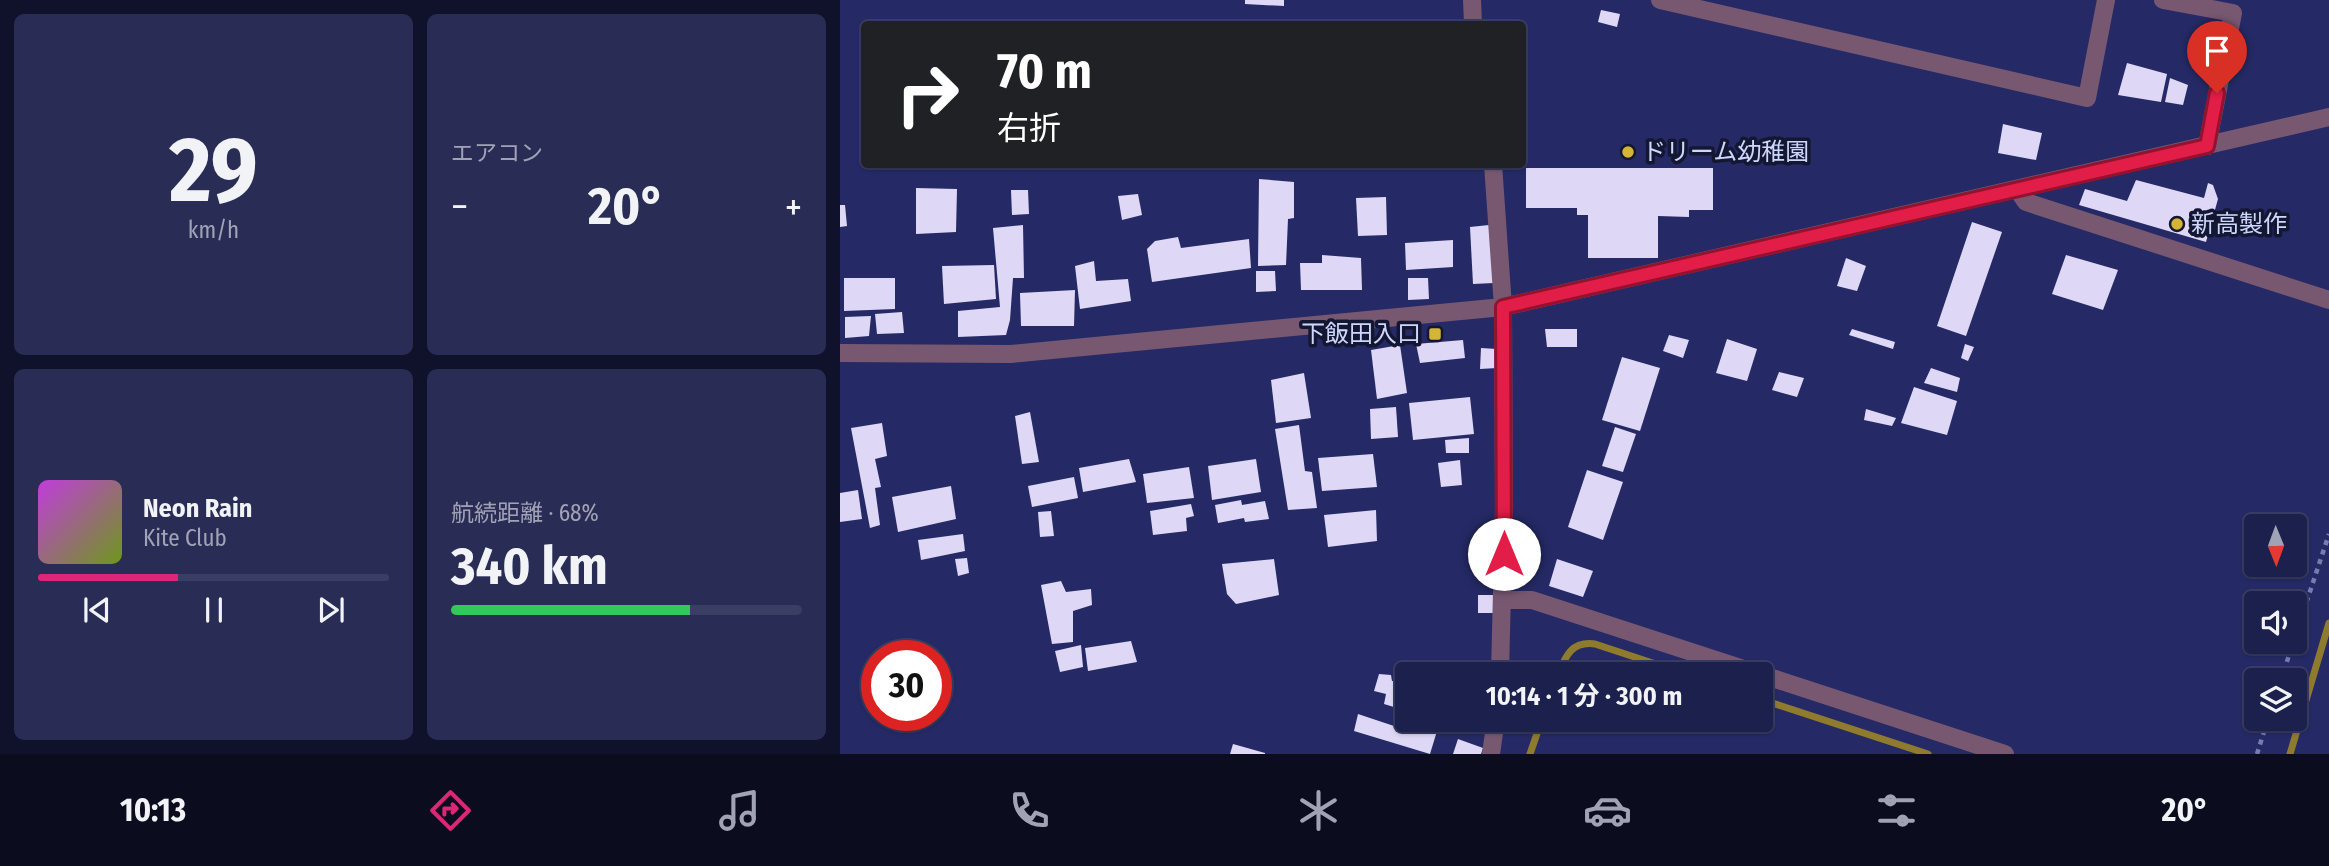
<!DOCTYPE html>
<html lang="ja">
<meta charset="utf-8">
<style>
:root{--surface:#1c204c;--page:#292d56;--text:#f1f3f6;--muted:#a0a3b5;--line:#3a3e64;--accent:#db2777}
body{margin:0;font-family:"Fira Sans Condensed","Noto Sans JP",sans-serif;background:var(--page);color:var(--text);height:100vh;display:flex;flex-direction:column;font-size:26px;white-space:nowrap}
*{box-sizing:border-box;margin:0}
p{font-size:23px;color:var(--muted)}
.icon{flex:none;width:38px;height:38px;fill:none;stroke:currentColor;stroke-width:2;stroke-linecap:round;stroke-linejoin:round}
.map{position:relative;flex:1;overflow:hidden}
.panel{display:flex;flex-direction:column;gap:14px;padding:14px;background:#0f122a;width:840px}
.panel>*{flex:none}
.guide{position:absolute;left:21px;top:21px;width:665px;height:147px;border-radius:7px;box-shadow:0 2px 5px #0004,0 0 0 2px var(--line);background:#202124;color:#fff;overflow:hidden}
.needle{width:46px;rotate:179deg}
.fabs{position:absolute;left:1404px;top:514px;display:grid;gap:14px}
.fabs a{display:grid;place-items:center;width:63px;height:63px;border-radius:7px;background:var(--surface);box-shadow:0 2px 5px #0004,0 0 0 2px var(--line);font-size:35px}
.speed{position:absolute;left:21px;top:640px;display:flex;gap:14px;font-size:35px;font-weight:700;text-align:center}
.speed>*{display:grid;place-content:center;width:91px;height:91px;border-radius:50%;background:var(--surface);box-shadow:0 2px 5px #0004,0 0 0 2px var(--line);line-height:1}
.speed .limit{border:10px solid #d22;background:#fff;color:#111}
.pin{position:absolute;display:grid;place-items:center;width:60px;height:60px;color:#fff;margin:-72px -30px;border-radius:50% 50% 50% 0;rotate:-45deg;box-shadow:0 0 7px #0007}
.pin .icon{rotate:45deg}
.me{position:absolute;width:77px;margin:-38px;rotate:0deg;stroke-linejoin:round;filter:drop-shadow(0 0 5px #0008)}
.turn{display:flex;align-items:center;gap:24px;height:147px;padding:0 21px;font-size:32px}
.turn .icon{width:91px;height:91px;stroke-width:2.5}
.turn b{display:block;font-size:49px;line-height:60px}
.big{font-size:52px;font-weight:700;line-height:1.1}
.panel .widget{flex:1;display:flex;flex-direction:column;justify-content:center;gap:10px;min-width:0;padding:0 24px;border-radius:10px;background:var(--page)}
.panel .dial{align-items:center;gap:0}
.dial b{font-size:91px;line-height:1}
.song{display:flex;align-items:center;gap:21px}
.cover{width:84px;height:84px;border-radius:10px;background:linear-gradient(135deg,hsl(290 70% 55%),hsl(80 70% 35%))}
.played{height:7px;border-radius:4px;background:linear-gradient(90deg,var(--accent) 40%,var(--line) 40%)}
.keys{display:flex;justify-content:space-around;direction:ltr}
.heat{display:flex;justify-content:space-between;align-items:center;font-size:38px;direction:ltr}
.charge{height:10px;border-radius:5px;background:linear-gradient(90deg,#34c759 68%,var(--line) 0)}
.panel .tiles{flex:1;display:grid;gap:14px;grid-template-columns:repeat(2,1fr)}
.trip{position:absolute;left:555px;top:662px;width:378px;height:70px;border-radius:7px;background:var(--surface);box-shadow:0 2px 5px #0004,0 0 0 2px var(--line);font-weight:700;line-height:70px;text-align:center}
.menu{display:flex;height:112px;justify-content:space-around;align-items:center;background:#0b0d1e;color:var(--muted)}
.menu .icon{width:49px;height:49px}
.menu .on{color:var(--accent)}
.menu b{font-size:32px;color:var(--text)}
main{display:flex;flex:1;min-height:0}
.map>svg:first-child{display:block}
</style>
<main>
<section class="panel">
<div class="tiles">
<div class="widget dial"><b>29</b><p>km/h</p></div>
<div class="widget"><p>エアコン</p>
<div class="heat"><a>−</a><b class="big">20°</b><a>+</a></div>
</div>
<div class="widget">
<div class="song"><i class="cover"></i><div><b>Neon Rain</b><p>Kite Club</p></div></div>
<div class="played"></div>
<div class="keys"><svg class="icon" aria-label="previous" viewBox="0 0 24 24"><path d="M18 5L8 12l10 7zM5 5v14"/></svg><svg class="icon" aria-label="pause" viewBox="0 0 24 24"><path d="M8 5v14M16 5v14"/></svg><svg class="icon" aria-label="next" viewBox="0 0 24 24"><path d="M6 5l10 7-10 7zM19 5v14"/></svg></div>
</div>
<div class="widget"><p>航続距離 · 68%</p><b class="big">340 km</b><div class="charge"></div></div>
</div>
</section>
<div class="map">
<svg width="1489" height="754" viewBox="0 0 1489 754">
<rect width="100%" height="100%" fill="#252a66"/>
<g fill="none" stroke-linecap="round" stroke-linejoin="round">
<g stroke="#8f7b2e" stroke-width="7">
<path d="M 718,674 C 726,655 732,641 755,644 L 846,674"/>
<polyline points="920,699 1088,754"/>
<polyline points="690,754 702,719"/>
<polyline points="1450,754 1489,623"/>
</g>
</g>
<g fill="#ded8f6">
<polygon points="405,0 444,0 444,6 405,4"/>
<polygon points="761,10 780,14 777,27 758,22"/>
<polygon points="421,20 455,21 455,24 421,24"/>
<polygon points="1287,63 1327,74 1321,102 1278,95"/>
<polygon points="1330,78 1348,85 1343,105 1325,102"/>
<polygon points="1163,124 1202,133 1196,160 1158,153"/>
<polygon points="686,168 873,168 873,210 849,210 849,217 818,216 818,258 748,258 748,215 737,215 737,208 686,208"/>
<polygon points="419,179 454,182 454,218 448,219 446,265 418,266"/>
<polygon points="1296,180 1364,198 1368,183 1373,185 1378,199 1366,242 1239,205 1245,189 1287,201"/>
<polygon points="76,188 117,189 116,232 76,234"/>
<polygon points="171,190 188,190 189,214 172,215"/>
<polygon points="298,194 302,215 282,220 278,196"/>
<polygon points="546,197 547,235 518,236 516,198"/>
<polygon points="0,205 5,205 7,226 0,227"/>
<polygon points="1132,222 1162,232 1126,336 1097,326"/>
<polygon points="183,225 184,278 173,278 170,320 166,335 118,337 118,311 160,307 153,228"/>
<polygon points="649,225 654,283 633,284 630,227"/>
<polygon points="338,237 341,248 409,239 411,268 312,282 307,249 315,241"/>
<polygon points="613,240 613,267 566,270 565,243"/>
<polygon points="482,255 521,258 522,290 461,290 460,263 482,263"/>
<polygon points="1226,255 1278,270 1263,310 1212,294"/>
<polygon points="1006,258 1026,266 1017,291 997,286"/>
<polygon points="254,261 256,281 288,279 291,301 240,309 235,266"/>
<polygon points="154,265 156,299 104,304 102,266"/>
<polygon points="416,271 435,271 436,291 416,292"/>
<polygon points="4,278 55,278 55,309 4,311"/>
<polygon points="568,278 588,278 589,299 568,300"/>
<polygon points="235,290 234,326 181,326 180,293"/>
<polygon points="62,312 64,333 37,334 35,314"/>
<polygon points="31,316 29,336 5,338 5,317"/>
<polygon points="705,329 737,329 737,347 707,347"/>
<polygon points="1012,329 1055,342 1053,349 1009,335"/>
<polygon points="829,335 849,340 843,358 823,351"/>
<polygon points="887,339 917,349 907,381 876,373"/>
<polygon points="623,340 625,358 580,363 576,344"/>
<polygon points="1125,344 1134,347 1128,361 1121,358"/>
<polygon points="560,345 567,393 537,399 531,350"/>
<polygon points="641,348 657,349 657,368 640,369"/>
<polygon points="782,357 820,368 800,431 762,420"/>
<polygon points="1091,368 1120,378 1117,392 1084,383"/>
<polygon points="939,372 964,378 957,397 932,390"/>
<polygon points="464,373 471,418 436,423 431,380"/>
<polygon points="1074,387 1117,401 1107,435 1061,423"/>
<polygon points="630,397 634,434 573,440 569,403"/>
<polygon points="556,407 558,437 531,439 530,409"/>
<polygon points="1026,409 1056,418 1052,426 1024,420"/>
<polygon points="190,412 199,462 182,464 175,416"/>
<polygon points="42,423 47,456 35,459 41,487 35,488 40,525 30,528 11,428"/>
<polygon points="459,425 465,471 472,472 477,508 448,510 435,429"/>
<polygon points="775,427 796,434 783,472 762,466"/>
<polygon points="629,438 629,453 606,453 605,440"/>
<polygon points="533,454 537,487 482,491 478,458"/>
<polygon points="289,459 296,482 243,492 239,468"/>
<polygon points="416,459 421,492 372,500 368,466"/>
<polygon points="620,460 622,485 601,487 598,463"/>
<polygon points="349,467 354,498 307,503 303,474"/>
<polygon points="747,470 783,482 763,540 728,527"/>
<polygon points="234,477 238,498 192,507 188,486"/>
<polygon points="111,486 116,519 58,532 52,497"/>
<polygon points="18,490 22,519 0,522 0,493"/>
<polygon points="401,500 402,505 425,501 429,519 405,522 404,518 378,523 375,505"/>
<polygon points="351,504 354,516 346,518 347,531 313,535 310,511"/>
<polygon points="536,510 537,541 488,547 484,515"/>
<polygon points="211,511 214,536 200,537 198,512"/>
<polygon points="123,534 125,551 81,560 78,540"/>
<polygon points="127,558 129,573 118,576 115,559"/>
<polygon points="434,559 439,595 396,604 387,594 382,564"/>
<polygon points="717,559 753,571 743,597 709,586"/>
<polygon points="221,581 226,592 251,589 252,605 233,611 233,642 212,644 201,585"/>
<polygon points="638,595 658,595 657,613 638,613"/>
<polygon points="291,641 297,662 248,671 245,648"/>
<polygon points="241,645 243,667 220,672 215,651"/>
<polygon points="539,674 551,675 552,681 567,681 567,711 544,704 546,694 534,691"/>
<polygon points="518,714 557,727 560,720 597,731 590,754 514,731"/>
<polygon points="618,739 643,748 641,754 613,754"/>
<polygon points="393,744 425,753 425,754 390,754"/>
</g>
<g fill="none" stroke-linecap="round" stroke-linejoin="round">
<g stroke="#767dae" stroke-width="4.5" stroke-dasharray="5 5" stroke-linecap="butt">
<polyline points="1454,640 1489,534"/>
<polyline points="1441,681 1453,642"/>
<polyline points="1417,754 1428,719"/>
</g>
<g stroke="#785871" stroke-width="18">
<polyline points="632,0 633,24"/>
<polyline points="820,0 1247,98 1266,0"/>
<polyline points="1323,0 1393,13 1367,146"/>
<polyline points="653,164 663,307 664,508 660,674"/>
<polyline points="1178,190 1186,202 1489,300"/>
<polyline points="0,353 171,354 663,307 1489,117"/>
<polyline points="664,600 692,600 919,674"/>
<polyline points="920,674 1165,754"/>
<polyline points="651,754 656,719"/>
</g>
</g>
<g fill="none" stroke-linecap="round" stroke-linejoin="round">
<g stroke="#92132f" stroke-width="18">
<polyline id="route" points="664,554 663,307 1367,146 1377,93"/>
</g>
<use href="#route" stroke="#e11d48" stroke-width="12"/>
</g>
<g fill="#d5b535" stroke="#131732" stroke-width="2.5">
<circle cx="788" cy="152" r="7"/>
<circle cx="1337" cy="224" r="7"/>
<rect x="588" y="327" width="14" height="14" rx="3.5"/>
</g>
<g text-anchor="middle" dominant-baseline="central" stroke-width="7" stroke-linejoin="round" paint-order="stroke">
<g font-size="24" fill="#ced6fb" stroke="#131732" text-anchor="start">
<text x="802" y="152">ドリーム幼稚園</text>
<text x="1351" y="224">新高製作</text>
<text x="581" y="334" text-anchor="end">下飯田入口</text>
</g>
</g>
</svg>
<div class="fabs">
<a><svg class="needle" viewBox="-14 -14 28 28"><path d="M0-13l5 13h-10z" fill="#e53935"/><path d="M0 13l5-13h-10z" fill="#a0a3b5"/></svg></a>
<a><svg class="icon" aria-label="sound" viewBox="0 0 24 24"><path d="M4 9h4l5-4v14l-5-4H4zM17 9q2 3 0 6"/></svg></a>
<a><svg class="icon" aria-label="layers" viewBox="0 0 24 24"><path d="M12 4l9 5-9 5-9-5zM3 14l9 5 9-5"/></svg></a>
</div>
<div class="speed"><div class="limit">30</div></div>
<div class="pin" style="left:1377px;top:93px;background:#d93025"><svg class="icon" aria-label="arrive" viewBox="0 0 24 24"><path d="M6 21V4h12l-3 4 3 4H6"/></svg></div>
<svg class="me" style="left:664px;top:554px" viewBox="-20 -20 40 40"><circle r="19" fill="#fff"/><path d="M0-13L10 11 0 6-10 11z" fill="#e11d48"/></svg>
<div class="trip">10:14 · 1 分 · 300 m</div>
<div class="guide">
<div class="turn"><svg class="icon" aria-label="right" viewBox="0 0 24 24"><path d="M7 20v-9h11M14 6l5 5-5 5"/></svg><div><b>70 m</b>右折</div></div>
</div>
</div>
</main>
<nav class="menu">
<b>10:13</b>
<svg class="icon on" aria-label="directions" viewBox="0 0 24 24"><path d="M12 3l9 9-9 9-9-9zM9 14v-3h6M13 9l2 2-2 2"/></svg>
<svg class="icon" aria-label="music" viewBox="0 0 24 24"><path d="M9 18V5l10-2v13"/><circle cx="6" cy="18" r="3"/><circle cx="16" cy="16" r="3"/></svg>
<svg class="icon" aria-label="phone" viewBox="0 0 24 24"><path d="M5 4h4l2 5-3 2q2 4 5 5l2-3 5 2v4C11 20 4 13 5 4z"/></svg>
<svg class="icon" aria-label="climate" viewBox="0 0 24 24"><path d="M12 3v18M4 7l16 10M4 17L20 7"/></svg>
<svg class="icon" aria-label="car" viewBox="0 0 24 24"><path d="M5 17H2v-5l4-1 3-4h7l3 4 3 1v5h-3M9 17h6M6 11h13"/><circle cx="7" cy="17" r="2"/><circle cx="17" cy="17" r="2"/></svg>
<svg class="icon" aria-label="filters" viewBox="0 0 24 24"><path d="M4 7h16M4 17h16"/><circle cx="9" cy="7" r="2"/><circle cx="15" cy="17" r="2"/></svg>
<b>20°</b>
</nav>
